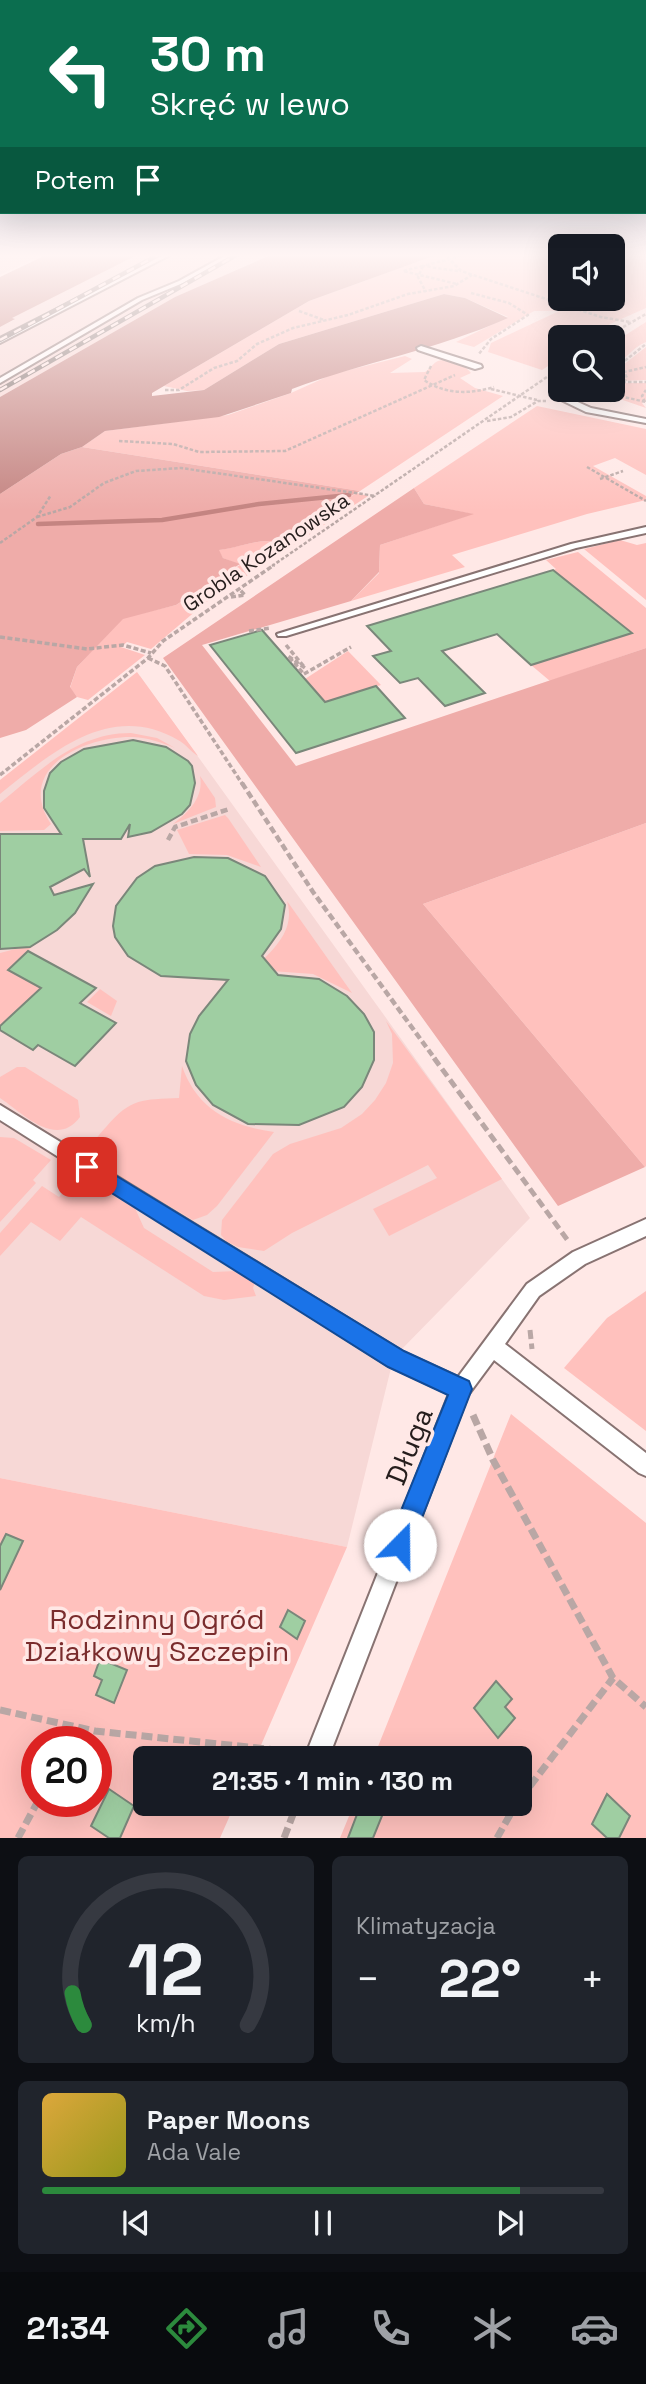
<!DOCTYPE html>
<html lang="pl">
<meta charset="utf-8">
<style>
:root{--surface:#171b24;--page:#20242c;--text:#f1f3f6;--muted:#9ea1a6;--line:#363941;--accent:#2c8a3d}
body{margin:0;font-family:"Space Grotesk",sans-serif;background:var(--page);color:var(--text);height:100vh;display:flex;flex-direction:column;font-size:26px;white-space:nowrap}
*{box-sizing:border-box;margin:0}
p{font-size:23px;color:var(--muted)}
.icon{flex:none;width:38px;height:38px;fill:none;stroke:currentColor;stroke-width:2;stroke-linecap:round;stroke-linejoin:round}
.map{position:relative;height:1838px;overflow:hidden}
.sheet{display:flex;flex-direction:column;gap:18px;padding:18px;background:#0d0f14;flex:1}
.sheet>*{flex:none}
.guide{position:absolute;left:0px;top:0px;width:648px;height:214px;box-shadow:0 7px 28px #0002;background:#0b6e4f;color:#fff;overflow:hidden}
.tools{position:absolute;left:548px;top:234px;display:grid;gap:14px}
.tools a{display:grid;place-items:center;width:77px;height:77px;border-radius:10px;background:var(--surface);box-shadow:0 7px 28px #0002;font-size:35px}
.speed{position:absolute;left:21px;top:1726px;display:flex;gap:14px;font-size:35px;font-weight:700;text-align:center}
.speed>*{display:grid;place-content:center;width:91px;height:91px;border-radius:50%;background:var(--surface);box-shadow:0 7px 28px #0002;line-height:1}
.speed .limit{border:10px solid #d22;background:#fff;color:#111}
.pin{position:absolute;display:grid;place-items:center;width:60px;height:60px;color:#fff;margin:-30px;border-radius:14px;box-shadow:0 4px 10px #0006}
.me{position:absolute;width:77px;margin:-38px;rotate:22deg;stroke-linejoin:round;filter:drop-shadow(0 0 5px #0008)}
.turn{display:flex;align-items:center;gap:24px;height:147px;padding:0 35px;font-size:32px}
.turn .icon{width:91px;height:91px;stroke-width:2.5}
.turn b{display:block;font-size:49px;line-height:60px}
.then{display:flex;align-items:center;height:66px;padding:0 35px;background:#0003;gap:14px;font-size:26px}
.big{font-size:52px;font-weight:800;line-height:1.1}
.sheet .tile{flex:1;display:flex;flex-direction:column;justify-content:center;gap:10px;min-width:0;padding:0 24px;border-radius:10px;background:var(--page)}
.sheet .dial{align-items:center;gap:0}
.dial svg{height:182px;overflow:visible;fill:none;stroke:var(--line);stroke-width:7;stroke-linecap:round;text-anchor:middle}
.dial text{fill:var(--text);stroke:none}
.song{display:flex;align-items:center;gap:21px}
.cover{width:84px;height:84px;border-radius:10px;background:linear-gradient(135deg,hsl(40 70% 55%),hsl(60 70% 35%))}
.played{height:7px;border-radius:4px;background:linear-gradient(90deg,var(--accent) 85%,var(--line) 85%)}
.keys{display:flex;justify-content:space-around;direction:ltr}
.heat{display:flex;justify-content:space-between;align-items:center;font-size:38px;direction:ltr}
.sheet .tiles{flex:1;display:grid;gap:18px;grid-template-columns:1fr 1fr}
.tile:last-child{grid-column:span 2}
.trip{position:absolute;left:133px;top:1746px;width:399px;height:70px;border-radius:10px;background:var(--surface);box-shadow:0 7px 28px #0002;font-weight:800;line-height:70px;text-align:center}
.tab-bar{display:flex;height:112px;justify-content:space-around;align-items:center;background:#090b0e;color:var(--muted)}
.tab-bar .icon{width:49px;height:49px}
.tab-bar .selected{color:var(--accent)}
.tab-bar b{font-size:32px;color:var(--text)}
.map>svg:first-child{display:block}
</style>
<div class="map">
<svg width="646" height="1838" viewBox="0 0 646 1838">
<rect width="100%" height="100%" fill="#ffe8e6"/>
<g fill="#f7d8d6">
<polygon points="0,254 44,254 0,275"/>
<polygon points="139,254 273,254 175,297 0,397 0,327 14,320 10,318"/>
<polygon points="140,676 530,1218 401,1350 391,1368 347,1547 0,1478 0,788"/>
</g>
<g fill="#ffc1bd" fill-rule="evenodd">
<polygon points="439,254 560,254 560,299 612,299 613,254 646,254 646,308 610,324 590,338 560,338 560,358 542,370 488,352 491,343 559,311 534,311 474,347 456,342 508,317 465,298 444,294 279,344 204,390 187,391 164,386 309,301"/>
<path d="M 646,322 L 646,342 C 631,348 626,360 613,367 L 613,343 Z"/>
<polygon points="646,347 646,380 620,381 616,374 618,369"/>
<path d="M 405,356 L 412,359 L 390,373 L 425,372 C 430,369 434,362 438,361 C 448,357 466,365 471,373 L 460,378 L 475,388 L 503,396 L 360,491 L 82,447 L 105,431 L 228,415 L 291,393 L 333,374 Z"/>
<polygon points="621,383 646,383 646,400 642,403 646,408 617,398"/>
<polygon points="537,406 646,429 646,475 615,458 593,466 646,496 646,500 587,514 452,555 465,567 351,601 379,573 380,545 472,514 424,504 414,488"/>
<path d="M 357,493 L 368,496 L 204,604 L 151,649 L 127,642 L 121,647 L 145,655 L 88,700 L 77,697 L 70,688 L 77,667 L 123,618 L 176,605 L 240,565 L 223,558 L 218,550 C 242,547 253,539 278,542 L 314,516 Z"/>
<polygon points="620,540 637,545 646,543 646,600 584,549"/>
<polygon points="578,552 646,608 646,648 550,681 531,665 631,633 553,570 556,569 546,560"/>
<polygon points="348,651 381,685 325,702 305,679"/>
<path d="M 137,672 L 198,756 C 192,753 186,744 178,740 C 110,700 50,754 0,794 L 0,780 Z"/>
<path d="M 131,733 L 157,738 L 175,748 C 161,742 148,738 133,737 C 85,736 14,768 51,824 L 44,830 L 0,831 L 0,803 C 41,770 76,733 131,733 Z"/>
<path d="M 200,776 L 215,798 L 216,807 L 173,824 C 189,812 204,797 200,776 Z"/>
<polygon points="225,815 228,818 261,867 227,855 189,854 177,830"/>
<polygon points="646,823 646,1166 645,1167 423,904"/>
<path d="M 287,901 L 352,993 L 313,974 L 271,971 L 261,962 C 278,945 295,927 287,901 Z"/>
<polygon points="35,944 8,969 40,988 0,1026 0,953"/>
<polygon points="100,989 117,1001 111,1016 87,1002"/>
<polygon points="386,1021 502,1179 389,1236 373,1209 437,1178 428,1165 292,1233 264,1251 238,1247 226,1241 221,1235 222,1220 273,1154 290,1144 341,1128 362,1114 375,1100 386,1083 393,1063 392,1034"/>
<path d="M 182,1066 C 197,1109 230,1126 274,1132 L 217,1206 L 207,1215 L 193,1220 L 95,1162 L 89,1155 C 91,1143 98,1136 106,1127 C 132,1097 142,1100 179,1098 Z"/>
<path d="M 17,1067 L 25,1067 L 78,1100 L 80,1117 C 56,1149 24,1114 0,1098 L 0,1077 Z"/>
<polygon points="0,1137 14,1138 51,1160 33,1180 36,1183 0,1222"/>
<polygon points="81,1172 134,1206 144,1228 213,1272 237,1271 255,1282 253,1288 256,1296 224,1300 204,1296 81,1217 60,1241 31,1222 0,1256 0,1233 42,1186 59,1197"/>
<polygon points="646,1291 646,1431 564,1368 607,1318"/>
<polygon points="511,1414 646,1523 646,1838 340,1838 354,1804 520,1804 520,1759 373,1759"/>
<path d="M 0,1478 L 347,1547 L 255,1759 L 145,1759 L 145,1804 L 235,1804 L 220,1838 L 0,1838 ZM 37,1741 L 96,1741 L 96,1801 L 37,1801 Z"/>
</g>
<g fill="#efaca9">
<path d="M 82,447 L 360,491 L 314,516 L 278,542 C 253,539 243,547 219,550 L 223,558 L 240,564 L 176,605 L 123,619 L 77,667 L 70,687 L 77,697 L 26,730 L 0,738 L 0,494 L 61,454 Z"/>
<polygon points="414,488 424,504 474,514 380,545 379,572 351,601 202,645 296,766 646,648 646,823 423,904 645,1167 558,1206 163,658"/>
</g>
<g fill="#c48481">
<polygon points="48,254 139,254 12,318 15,319 0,327 0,277"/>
<path d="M 273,254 L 439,254 L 309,301 L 152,393 L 152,396 L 204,390 L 279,344 L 444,294 L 465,298 L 508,318 C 436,350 364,362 292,389 L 291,393 L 219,417 L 105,431 L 82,447 L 61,454 L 0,494 L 0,397 L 175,297 Z"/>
</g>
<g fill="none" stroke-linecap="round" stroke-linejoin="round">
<polyline stroke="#c48481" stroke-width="4.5" points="38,524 162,520 259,504 349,495"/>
</g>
<g fill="#9fcea2" stroke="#7a877a" stroke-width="2">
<polygon points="553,570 632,633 531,665 497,634 442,651 485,693 445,706 418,678 400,683 373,656 391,651 367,626"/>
<polygon points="262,630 325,702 376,686 405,718 296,753 210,645"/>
<polygon points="133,740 166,747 188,761 192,766 195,783 190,805 182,814 151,832 128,837 130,824 121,839 83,839 90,877 84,869 50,887 54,895 93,884 75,913 57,930 30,947 0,949 0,834 61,834 44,808 44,791 50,773 61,762 84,749"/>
<polygon points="194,857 228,858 265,876 285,905 281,929 262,956 278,975 319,979 347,996 364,1014 374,1032 374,1060 362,1087 344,1107 299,1125 248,1124 213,1105 196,1085 186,1061 190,1034 199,1016 228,980 161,976 128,956 115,937 113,926 116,906 137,878 155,866"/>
<polygon points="28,951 96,988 80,1003 116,1023 75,1066 38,1045 33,1050 0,1030 0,1026 41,988 8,970"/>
<polygon points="6,1534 23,1541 0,1590 0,1546"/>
<polygon points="288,1610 305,1621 297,1639 280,1627"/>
<polygon points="100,1659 127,1670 114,1703 96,1695 102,1680 94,1676"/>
<polygon points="496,1681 512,1699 505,1707 515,1718 498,1738 474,1708"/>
<polygon points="109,1789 134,1806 120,1838 109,1838 91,1826"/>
<polygon points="607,1794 630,1816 619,1838 607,1838 592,1824"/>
<polygon points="361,1804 373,1804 384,1811 373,1838 348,1838"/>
</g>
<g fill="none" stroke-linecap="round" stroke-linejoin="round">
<g stroke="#887372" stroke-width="4">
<g id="lane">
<polygon points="165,254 172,254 0,343 0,338"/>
<polygon points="228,254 235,254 183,283 142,300 0,383 0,378 138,298 179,281"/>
<polygon points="421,346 481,365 482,367 475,369 418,350 417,348"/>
<polygon points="560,394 591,408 646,419 646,423 586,412 557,398 556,396"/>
<polygon points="646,527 646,533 576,548 286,636 278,636 277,634 571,544"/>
<polygon points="0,1105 403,1352 458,1377 527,1284 573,1252 646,1219 646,1236 585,1264 539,1296 505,1344 646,1453 646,1476 639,1473 494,1360 468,1395 328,1759 304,1759 449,1394 389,1366 0,1120"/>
</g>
</g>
<g stroke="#b9a7a5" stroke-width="2.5" stroke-dasharray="3.5 2" stroke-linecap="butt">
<polyline points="447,257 461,271 601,317 630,322"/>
<polyline points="423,266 403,271 457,284"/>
<polyline points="423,266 418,277 426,292"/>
<polyline points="458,271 423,266 468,254"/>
<polyline points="471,293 509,303 528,315 491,339 478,355"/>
<polyline points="299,311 324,320"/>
<polyline points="604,338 646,314"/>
<path d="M 431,366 L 424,380 C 446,395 470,394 494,387"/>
<polyline points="612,371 646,344"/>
<polyline points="617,382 646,382"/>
<polyline points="624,382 627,378 624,372 646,367"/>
<polyline points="491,389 537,400"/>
<polyline points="165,390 179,390 214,368 237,361 257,344 293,328 348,315 408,294 454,286 472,275"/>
<polyline points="615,395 646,402"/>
<polyline points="610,402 617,387 612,375"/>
<polyline points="645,402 642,396 646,390"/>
<polyline points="487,421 511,417 538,401 546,401"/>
<polyline points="119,441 173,444 199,452 285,451 455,375"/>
<polyline points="587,467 646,501"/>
<polyline points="600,479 623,471"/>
<polyline points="37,517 70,507 104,483 136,471 181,468 376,496"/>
<polyline points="0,543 37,517 51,495"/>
<polyline points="272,566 560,368"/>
</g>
<g stroke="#b9a7a5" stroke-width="3.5" stroke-dasharray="5 2.5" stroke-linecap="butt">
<polyline points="231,597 245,595 240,590"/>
<polyline points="249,631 271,628"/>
<polyline points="0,637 87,649 123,645 151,653"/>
<polyline points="286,645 305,668 288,656 304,674"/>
<polyline points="148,658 165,666 243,785"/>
<polyline points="304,674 351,647"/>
<polyline points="0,775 148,658 163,641 274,565"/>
</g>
<g stroke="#b9a7a5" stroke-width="4.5" stroke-dasharray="7 3.5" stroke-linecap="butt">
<polyline points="242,783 313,892 435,1059"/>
<polyline points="168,840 175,827 229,809"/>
</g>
<g stroke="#b9a7a5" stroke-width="5" stroke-dasharray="9 4.5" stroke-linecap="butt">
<polyline points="434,1058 569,1242"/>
<polyline points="530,1330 532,1349"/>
</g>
<g stroke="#b9a7a5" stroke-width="7" stroke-dasharray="11 5" stroke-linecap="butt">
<polyline points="473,1415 493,1460 613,1678 646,1707"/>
<polyline points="0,1710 95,1731 296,1752"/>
<polyline points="82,1741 95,1732"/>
<polyline points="520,1799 613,1678"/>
<polyline points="18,1838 38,1801"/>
<polyline points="284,1838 297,1804"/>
<polyline points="497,1838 516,1804"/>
</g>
<use href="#lane" fill="#fff" fill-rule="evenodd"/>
<g stroke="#7d6f6d" stroke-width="4.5">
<g id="rail">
<polyline points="0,340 160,254"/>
<polyline points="0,390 238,254"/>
</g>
</g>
<use href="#rail" stroke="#ffe8e6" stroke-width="2.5" stroke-dasharray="8" stroke-linecap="butt"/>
</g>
<linearGradient id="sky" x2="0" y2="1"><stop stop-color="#99a1bf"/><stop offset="0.5" stop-color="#fff5f4"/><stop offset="1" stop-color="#fff5f4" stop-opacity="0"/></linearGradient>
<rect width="646" height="511" fill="url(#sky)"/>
<polygon fill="#1a73e8" stroke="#114b97" stroke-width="2" points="87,1158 404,1351 469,1381 472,1389 408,1554 400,1558 391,1554 387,1545 448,1395 388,1367 80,1173 78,1167 80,1161"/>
<g text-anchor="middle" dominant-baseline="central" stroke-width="7" stroke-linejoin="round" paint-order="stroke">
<g font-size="21" fill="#251d1c" stroke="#ffe8e6">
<text transform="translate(266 552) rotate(-34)">Grobla Kozanowska</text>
</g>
<g font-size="28" fill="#251d1c" stroke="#ffe8e6">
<text transform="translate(409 1446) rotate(-68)">Długa</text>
</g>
<g font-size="28" fill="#7a2c2d" stroke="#ffe8e6">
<text x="157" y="1619">Rodzinny Ogród<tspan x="157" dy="32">Działkowy Szczepin</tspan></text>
</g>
</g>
</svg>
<div class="tools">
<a><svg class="icon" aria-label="sound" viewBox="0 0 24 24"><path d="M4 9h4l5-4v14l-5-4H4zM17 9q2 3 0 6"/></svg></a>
<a><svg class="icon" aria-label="search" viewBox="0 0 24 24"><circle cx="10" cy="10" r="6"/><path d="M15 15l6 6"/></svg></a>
</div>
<div class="speed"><div class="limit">20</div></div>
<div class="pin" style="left:87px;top:1167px;background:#d93025"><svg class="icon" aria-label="arrive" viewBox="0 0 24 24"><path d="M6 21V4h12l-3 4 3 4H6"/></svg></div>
<svg class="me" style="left:400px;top:1545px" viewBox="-20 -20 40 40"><circle r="19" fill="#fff"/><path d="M0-13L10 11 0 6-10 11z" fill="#1a73e8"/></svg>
<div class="trip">21:35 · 1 min · 130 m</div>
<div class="guide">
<div class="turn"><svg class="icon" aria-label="left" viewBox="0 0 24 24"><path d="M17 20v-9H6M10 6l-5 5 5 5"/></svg><div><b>30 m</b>Skręć w lewo</div></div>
<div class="then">Potem<svg class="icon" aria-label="arrive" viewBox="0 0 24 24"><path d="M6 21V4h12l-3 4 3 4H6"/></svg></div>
</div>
</div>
<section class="sheet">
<div class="tiles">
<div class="tile dial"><svg viewBox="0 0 100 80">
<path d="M14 69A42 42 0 1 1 86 69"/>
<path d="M14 69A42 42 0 0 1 9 55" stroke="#2c8a3d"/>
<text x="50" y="56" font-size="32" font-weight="700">12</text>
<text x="50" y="72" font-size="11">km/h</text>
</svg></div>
<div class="tile"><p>Klimatyzacja</p>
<div class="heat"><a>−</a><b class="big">22°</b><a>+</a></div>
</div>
<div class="tile">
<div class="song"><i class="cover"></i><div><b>Paper Moons</b><p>Ada Vale</p></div></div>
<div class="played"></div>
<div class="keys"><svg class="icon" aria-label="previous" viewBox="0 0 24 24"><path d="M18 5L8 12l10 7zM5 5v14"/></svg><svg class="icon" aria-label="pause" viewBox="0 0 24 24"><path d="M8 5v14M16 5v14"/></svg><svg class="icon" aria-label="next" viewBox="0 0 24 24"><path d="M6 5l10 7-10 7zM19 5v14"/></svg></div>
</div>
</div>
</section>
<nav class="tab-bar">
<b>21:34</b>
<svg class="icon selected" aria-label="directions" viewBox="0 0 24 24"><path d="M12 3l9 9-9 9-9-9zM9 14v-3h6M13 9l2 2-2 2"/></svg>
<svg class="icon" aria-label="music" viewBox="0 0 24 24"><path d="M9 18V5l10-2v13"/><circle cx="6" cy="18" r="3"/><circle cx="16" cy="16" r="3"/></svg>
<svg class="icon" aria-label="phone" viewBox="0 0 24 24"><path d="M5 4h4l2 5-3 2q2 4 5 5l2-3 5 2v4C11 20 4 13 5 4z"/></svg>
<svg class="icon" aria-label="climate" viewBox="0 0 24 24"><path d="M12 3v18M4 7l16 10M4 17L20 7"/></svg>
<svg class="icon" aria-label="car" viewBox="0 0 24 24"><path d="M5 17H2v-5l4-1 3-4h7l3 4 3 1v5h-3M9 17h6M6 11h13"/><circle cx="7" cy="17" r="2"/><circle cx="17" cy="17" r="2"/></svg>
</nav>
